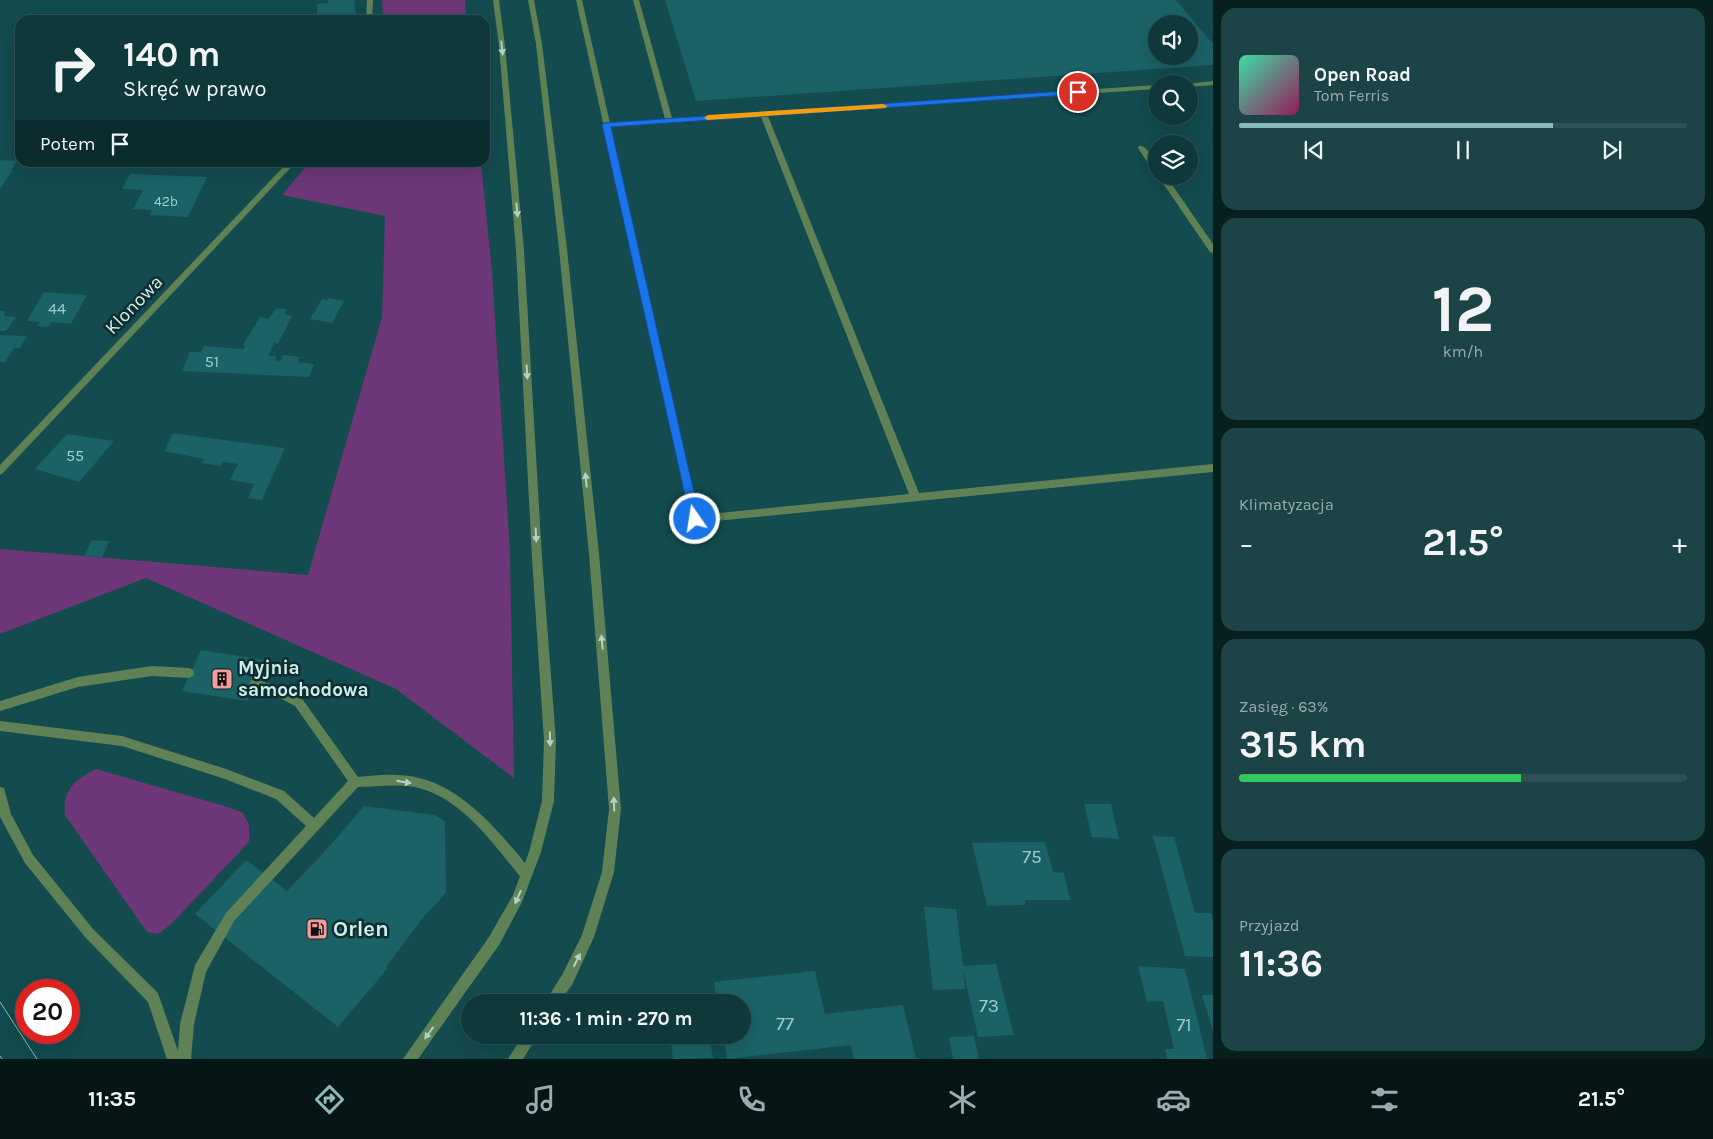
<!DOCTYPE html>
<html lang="pl">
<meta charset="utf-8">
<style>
:root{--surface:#0e383a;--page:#1c4345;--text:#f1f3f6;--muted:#9bacaf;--line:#2e5254;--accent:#8bbbb9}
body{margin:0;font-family:Karla,sans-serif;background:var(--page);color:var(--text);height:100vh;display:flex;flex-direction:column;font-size:19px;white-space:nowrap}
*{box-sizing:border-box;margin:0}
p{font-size:16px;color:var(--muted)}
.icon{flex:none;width:28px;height:28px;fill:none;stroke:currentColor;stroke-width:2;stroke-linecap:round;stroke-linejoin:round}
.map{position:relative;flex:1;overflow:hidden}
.side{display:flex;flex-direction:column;gap:8px;padding:8px;background:#081f20;width:500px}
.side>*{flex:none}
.top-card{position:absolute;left:15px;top:15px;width:475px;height:152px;border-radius:15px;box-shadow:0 5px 20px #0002,0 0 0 1px var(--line);background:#0e383a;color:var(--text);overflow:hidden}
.buttons{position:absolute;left:1148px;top:15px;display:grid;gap:10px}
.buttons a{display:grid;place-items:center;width:50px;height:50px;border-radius:50%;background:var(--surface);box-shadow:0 5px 20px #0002,0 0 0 1px var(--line);font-size:25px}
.speed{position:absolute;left:15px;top:979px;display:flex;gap:10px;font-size:25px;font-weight:700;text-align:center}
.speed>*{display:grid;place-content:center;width:65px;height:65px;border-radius:50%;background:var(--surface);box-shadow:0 5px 20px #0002,0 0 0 1px var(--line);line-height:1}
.speed .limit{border:8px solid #d22;background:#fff;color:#111}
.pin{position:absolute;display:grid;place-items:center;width:42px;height:42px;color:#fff;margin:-21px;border:2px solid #fff;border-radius:50%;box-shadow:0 1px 5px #0007}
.me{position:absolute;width:55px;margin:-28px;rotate:347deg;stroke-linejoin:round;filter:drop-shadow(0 0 4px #0008)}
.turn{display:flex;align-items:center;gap:18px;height:105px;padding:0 25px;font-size:22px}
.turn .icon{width:65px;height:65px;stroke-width:2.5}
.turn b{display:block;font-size:35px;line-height:42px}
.then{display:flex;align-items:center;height:48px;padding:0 25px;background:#0003;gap:10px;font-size:19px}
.big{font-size:38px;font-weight:700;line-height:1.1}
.side .tile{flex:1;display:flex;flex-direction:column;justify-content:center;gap:8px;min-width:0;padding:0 18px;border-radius:15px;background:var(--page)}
.side .dial{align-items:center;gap:0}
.dial b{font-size:65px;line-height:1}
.song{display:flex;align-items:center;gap:15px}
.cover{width:60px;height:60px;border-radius:8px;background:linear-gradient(135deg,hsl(160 70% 55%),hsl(330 70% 35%))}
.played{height:5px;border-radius:2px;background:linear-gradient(90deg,var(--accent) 70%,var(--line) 70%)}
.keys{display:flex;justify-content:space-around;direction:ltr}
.heat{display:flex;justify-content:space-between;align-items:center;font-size:28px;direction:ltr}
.charge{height:8px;border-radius:4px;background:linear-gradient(90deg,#34c759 63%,var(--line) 0)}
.trip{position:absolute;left:461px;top:994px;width:290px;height:50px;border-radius:25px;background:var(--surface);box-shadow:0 5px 20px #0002,0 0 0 1px var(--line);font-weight:700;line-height:50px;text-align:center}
.tab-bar{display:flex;height:80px;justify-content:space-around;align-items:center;background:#061617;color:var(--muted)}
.tab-bar .icon{width:35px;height:35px}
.tab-bar .current{color:var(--accent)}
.tab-bar b{font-size:22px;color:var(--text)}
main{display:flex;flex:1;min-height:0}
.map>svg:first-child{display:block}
</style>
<main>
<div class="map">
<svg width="1213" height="1059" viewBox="0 0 1213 1059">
<rect width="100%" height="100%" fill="#134b4e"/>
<g fill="#6d3779">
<polygon points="382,0 465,0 466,20 383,20"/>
<polygon points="309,163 481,163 492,272 510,552 514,778 396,689 146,578 0,634 0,549 308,575 382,317 385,216 282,195"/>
<path d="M 96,769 L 228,807 L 243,813 L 249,825 L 249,842 L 170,925 L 158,934 L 147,932 L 65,815 C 62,789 75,780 96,769 Z"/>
</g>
<g fill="#1b6266" fill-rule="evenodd">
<polygon points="328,0 354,0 356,15 317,18 317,4 328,3"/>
<path d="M 665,0 L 1176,0 L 1213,44 L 1213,65 L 696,101 ZM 1156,24 L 1189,24 L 1189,56 L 1156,56 Z"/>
<polygon points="0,160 17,161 11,170 13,170 0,189"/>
<polygon points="130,174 157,175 207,177 188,217 150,215 152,210 133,209 143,190 122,189"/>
<polygon points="44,292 70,294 87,295 71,324 51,322 48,327 37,326 40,322 27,321"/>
<polygon points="329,298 344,301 332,323 310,319 322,299 327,300"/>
<polygon points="277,308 287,309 284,314 292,316 278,344 274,343 268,356 277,356 275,360 281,361 283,355 300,357 298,362 314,364 309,377 182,371 190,352 201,352 204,346 244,349 245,346 243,345 260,317 268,319"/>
<polygon points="0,311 5,311 4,316 16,317 6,331 0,331"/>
<polygon points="0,335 27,336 20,348 14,348 5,362 0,362"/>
<polygon points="173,433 201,437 285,448 262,500 248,498 254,484 230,480 238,464 223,462 221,466 201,463 204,459 164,451"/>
<polygon points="67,434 114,441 79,482 35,469"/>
<polygon points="92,540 109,541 102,557 84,556"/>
<polygon points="201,650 264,660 247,701 182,691"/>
<polygon points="1084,804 1111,804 1119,839 1092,837"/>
<polygon points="364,806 434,815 445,821 446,893 422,919 386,967 388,968 338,1027 195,914 246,860 287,891 327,849"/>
<polygon points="1153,836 1174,837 1195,913 1211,913 1213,921 1213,957 1185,956"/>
<polygon points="1012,842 1045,842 1053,872 1064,873 1070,900 1025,900 1025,905 987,906 972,843"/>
<polygon points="924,907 956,909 963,966 996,964 1014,1036 1009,1035 978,1037 963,969 965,989 933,990"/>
<polygon points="1138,966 1185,969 1207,1059 1167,1059 1165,1049 1174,1049 1163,1001 1147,1002"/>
<polygon points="815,971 825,1014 903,1005 916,1059 854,1059 851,1045 727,1059 723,1035 742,1035 742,1002 717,1002 714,982"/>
<polygon points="1202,995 1213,995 1213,1031"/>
<polygon points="670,1035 709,1035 713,1058 673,1059"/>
<polygon points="974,1036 979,1059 953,1059 949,1037"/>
</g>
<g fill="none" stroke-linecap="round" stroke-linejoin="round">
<g fill="#5e8256" fill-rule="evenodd">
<path d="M 576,0 L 582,0 L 610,123 L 665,119 L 633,0 L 639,0 L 672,118 L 1156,85 L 1156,89 L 768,116 L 919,493 L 1213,464 L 1213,472 L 695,523 L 691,522 ZM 761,117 L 909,494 L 699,515 L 611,127 Z"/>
<polygon points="1213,81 1213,85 1189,87 1189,84 1186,84"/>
<path d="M 1139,146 L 1142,146 C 1150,150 1156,162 1156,171 L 1153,171 L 1138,148 Z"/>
<polygon points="1158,176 1166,176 1213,244 1213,253 1210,252"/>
<polygon points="152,666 189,668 193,670 194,673 193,676 189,678 152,676 78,687 0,711 0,701 78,677"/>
<path d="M 255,679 L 277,686 L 303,700 L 358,777 C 371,776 384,774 397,775 C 440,776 473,804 501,835 C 511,847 526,861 532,875 L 530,879 L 526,881 L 522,879 C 494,845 464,800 419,788 C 399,783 378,787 358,787 L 234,921 L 206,972 L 194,1024 L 191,1059 L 167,1059 L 148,1002 L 85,937 L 25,863 L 0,817 L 0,787 L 4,788 L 11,814 L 33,855 L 93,929 L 158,993 L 178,1051 L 180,1024 L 195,965 L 226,913 L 306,826 L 276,799 L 225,779 L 122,746 L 0,731 L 0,721 L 122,736 L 226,769 L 284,791 L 314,818 L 348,781 L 295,706 L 270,693 L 251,687 L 249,684 L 251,681 Z"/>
</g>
<g fill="#5e8256" fill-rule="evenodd">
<polygon points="367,0 373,0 372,20 366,20"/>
<polygon points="493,0 499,0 505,46 524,250 542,558 556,741 554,801 541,852 522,902 499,945 418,1059 403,1059 489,937 513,895 529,852 542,801 544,741 532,558 516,250 499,46"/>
<polygon points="528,0 534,0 542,44 567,249 599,554 621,809 614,872 594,937 572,985 559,1002 545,1002 562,975 582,935 602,872 609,809 589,554 559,249 536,44"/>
<polygon points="288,162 296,162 3,473 0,475 0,465"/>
<polygon points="523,1035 538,1035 523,1059 508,1059"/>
</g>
<g stroke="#90b9bb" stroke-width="1">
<polyline points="0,1002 37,1059"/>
<polyline points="0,1056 2,1059"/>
</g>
</g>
<defs><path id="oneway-solid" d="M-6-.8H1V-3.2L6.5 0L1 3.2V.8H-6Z" transform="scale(1.25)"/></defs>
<g fill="#b0d3c9">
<use href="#oneway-solid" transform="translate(502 48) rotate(84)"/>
<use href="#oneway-solid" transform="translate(517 210) rotate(85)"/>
<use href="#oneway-solid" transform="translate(527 372) rotate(87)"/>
<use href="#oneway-solid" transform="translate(586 480) rotate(-96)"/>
<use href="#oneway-solid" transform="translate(536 535) rotate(87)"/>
<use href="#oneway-solid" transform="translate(602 642) rotate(-95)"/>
<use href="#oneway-solid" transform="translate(550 739) rotate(89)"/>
<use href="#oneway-solid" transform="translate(404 782) rotate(9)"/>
<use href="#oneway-solid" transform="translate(614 804) rotate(-92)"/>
<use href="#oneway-solid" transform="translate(518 897) rotate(114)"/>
<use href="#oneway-solid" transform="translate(577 960) rotate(-64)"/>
<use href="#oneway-solid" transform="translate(429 1033) rotate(126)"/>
</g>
<polygon fill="#1a73e8" stroke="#114b97" points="1078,90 1082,92 1081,94 611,127 700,519 695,523 691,522 602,125 604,123"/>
<polygon fill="#f59e0b" points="883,104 887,106 886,108 708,120 704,118 708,115"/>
<defs>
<g id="building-square" transform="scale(1.125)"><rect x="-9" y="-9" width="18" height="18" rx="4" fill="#f59b9b" stroke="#102e2f"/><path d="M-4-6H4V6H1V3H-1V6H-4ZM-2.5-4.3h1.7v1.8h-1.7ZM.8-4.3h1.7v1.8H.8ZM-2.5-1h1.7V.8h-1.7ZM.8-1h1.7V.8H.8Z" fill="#111"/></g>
<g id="fuel-square" transform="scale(1.125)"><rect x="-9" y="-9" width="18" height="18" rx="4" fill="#f59b9b" stroke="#102e2f"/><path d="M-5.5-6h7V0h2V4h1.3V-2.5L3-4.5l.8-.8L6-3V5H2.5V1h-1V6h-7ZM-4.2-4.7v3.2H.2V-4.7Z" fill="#111"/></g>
</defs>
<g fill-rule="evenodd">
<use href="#building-square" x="222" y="679"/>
<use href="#fuel-square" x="317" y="929"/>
</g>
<g text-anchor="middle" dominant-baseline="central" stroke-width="5" stroke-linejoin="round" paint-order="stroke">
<g font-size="14" fill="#a0cbcd">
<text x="166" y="201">42b</text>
</g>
<g font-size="16" fill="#a0cbcd">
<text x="57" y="308">44</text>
<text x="212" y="361">51</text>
<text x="75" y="455">55</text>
</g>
<g font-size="19" fill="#cceeef" stroke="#102e2f">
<text transform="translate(134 305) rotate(-46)">Klonowa</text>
</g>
<g font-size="19" font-weight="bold" fill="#cceeef" stroke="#102e2f" text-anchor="start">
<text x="238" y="668">Myjnia<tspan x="238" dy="22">samochodowa</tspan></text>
</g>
<g font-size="19" fill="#a0cbcd">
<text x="1032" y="857">75</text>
<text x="989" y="1006">73</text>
<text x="785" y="1024">77</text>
<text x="1184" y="1025">71</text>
</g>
<g font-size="22" font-weight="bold" fill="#cceeef" stroke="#102e2f" text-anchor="start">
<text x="333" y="929">Orlen</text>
</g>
</g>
</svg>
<div class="buttons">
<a><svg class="icon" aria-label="sound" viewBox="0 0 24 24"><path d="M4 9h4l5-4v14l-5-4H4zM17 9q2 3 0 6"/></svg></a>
<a><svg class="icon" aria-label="search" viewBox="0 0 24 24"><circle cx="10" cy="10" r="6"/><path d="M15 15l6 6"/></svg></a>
<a><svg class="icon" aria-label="layers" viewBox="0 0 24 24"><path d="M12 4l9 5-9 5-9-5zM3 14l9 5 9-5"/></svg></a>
</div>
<div class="speed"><div class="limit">20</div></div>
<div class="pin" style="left:1078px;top:92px;background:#d93025"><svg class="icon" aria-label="arrive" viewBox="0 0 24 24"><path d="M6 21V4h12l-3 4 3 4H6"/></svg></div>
<svg class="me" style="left:695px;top:519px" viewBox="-20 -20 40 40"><circle r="17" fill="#1a73e8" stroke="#fff" stroke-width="3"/><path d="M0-11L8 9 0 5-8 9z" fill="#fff"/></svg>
<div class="trip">11:36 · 1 min · 270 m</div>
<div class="top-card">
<div class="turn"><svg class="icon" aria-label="right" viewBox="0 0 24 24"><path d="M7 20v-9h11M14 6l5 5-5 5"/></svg><div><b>140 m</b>Skręć w prawo</div></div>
<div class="then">Potem<svg class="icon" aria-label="arrive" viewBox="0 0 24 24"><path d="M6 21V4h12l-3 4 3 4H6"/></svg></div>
</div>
</div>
<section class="side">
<div class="tile">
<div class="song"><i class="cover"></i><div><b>Open Road</b><p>Tom Ferris</p></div></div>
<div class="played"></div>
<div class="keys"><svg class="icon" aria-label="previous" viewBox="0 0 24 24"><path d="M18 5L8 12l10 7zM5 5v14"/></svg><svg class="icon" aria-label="pause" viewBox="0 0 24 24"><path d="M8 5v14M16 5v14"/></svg><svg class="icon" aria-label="next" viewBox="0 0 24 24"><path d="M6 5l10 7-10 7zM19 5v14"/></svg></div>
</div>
<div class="tile dial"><b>12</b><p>km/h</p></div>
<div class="tile"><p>Klimatyzacja</p>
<div class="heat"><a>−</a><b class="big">21.5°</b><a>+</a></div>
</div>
<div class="tile"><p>Zasięg · 63%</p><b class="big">315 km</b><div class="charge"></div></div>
<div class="tile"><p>Przyjazd</p><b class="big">11:36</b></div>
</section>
</main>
<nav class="tab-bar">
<b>11:35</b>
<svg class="icon current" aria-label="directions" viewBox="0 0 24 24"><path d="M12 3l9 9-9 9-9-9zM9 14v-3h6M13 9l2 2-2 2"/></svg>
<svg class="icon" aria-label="music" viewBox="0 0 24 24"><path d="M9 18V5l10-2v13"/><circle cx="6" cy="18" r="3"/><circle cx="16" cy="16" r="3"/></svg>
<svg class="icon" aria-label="phone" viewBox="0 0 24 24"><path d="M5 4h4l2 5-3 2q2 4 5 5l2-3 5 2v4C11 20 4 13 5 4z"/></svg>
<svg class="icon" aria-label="climate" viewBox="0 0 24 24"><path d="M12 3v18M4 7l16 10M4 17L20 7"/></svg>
<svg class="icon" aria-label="car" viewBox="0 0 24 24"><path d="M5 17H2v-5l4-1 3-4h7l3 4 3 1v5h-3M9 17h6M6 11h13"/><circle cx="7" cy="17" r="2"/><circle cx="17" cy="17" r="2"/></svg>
<svg class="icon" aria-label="filters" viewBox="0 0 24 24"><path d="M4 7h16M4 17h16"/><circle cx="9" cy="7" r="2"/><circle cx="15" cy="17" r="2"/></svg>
<b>21.5°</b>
</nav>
